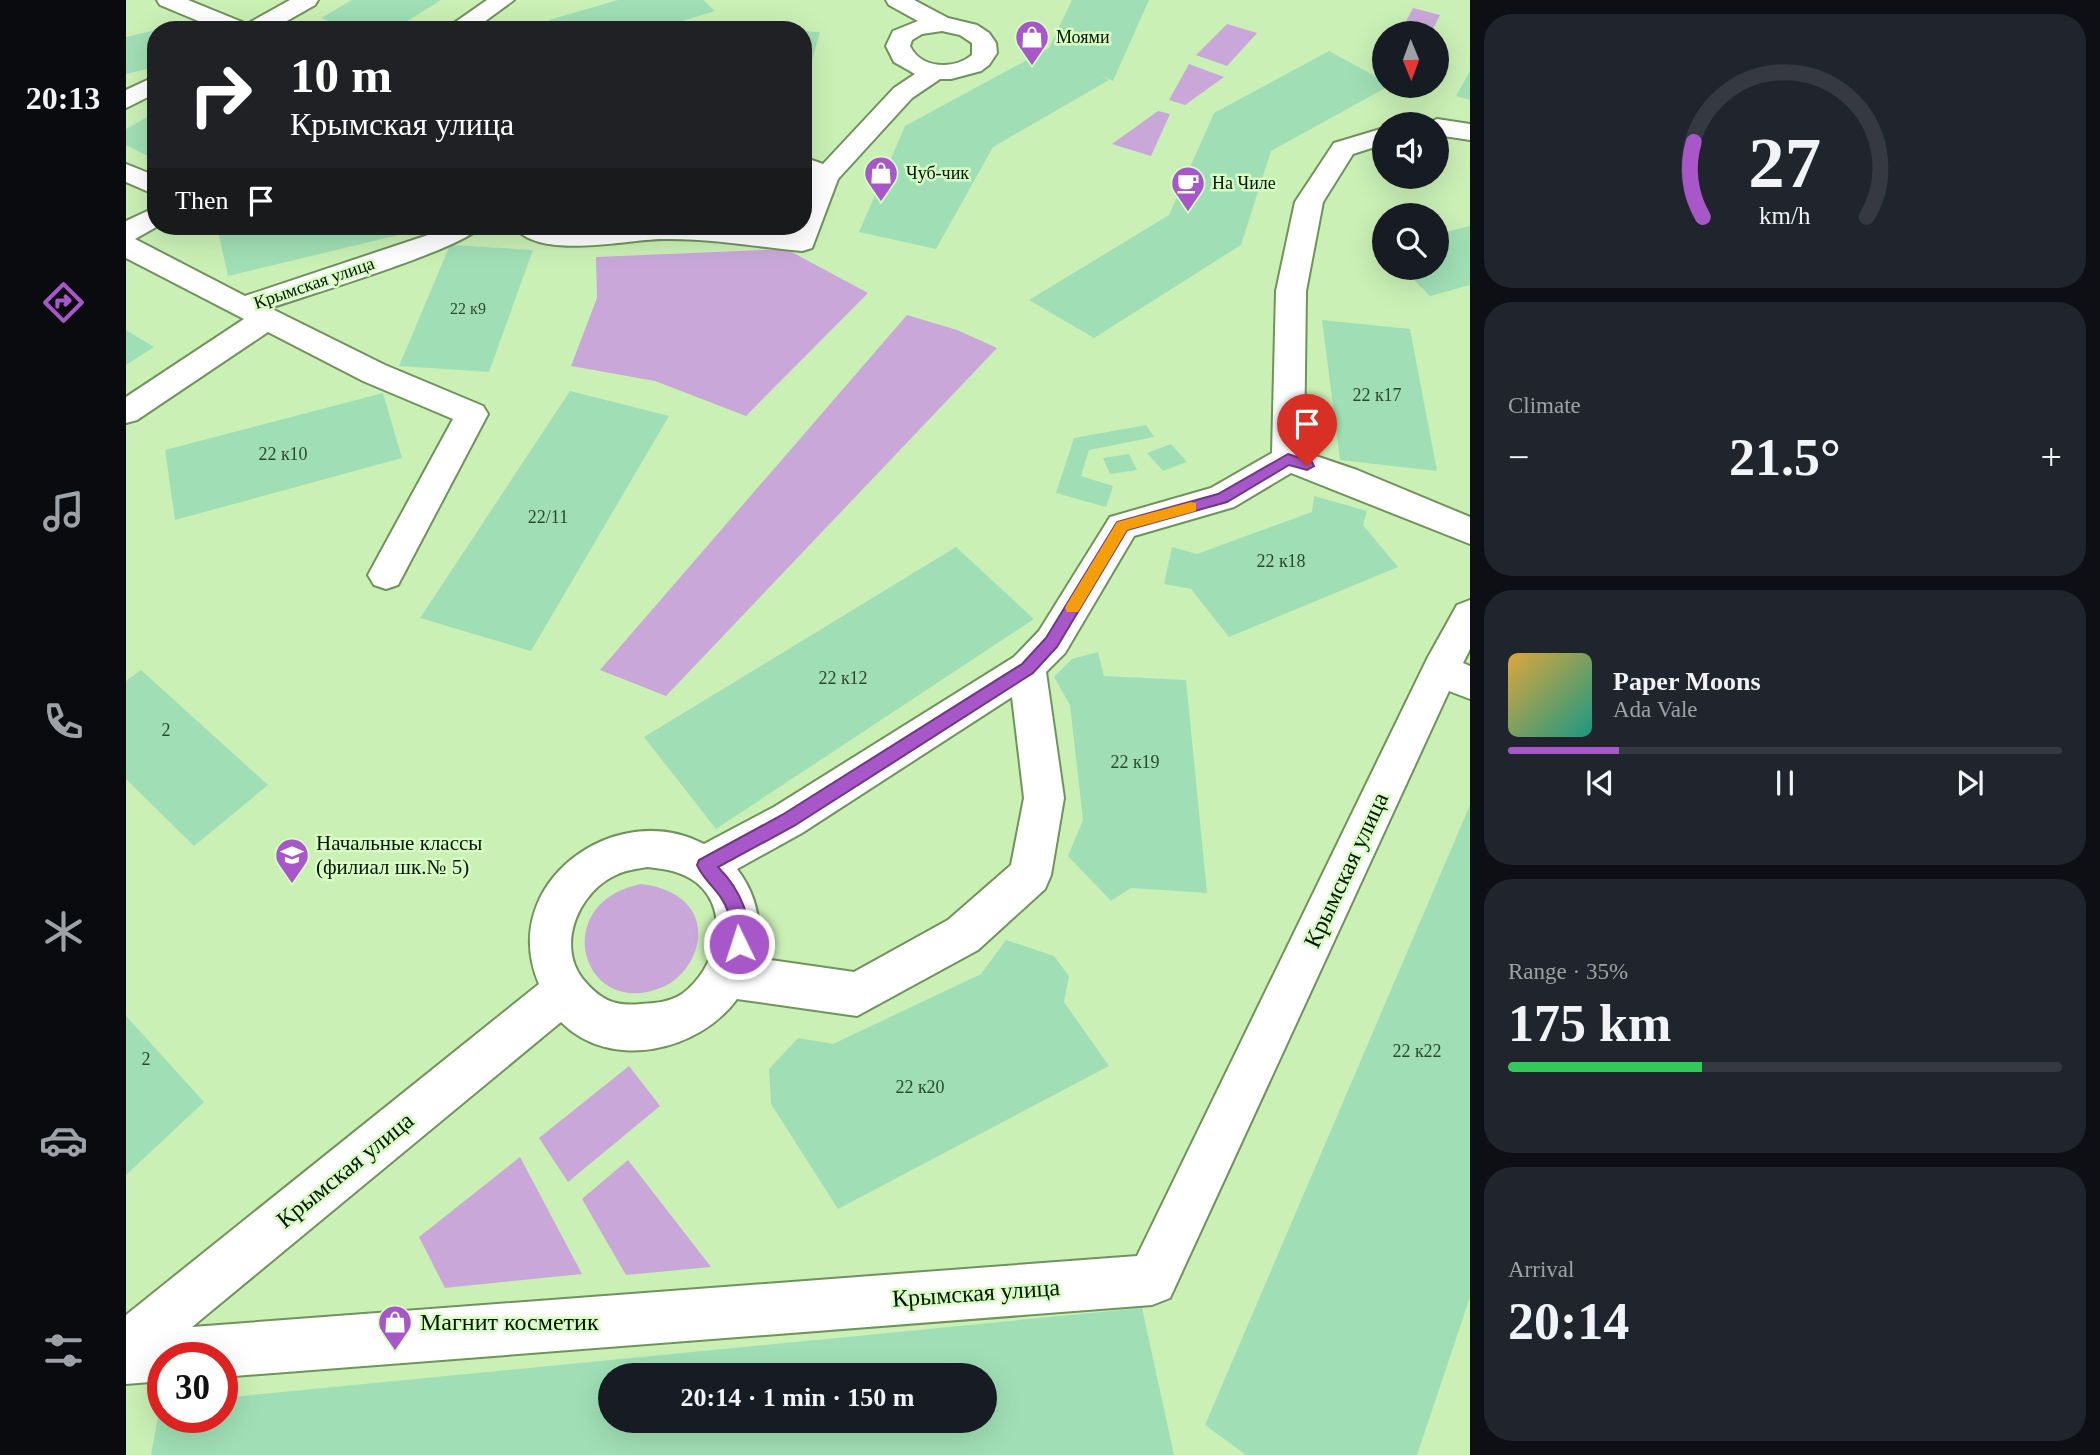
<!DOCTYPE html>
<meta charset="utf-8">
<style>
:root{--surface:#171b24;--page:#20242c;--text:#f1f3f6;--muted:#9ea1a6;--line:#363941;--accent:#a757c8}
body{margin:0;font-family:"Times New Roman",serif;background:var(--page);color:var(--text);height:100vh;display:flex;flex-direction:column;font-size:26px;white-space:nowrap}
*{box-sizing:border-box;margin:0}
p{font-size:23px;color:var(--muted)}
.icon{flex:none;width:38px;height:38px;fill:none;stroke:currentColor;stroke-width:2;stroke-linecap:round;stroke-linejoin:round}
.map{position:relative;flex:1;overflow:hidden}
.sheet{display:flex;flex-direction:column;gap:14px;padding:14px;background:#0d0f14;width:630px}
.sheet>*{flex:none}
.banner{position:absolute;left:21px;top:21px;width:665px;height:214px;border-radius:28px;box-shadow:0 7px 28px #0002;background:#202124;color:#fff;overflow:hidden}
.needle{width:46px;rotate:179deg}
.buttons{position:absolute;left:1246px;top:21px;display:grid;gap:14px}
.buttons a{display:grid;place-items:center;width:77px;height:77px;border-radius:50%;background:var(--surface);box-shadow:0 7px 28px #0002;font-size:35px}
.speed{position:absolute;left:21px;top:1342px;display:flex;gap:14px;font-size:35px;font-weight:700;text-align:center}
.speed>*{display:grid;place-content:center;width:91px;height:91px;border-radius:50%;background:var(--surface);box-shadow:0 7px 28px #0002;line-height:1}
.speed .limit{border:10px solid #d22;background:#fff;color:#111}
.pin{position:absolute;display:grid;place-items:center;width:60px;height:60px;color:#fff;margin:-72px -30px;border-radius:50% 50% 50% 0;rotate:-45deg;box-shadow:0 0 7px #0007}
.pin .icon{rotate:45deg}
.me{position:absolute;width:77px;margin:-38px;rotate:356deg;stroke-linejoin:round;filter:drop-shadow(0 0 5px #0008)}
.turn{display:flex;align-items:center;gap:24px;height:147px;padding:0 28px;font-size:32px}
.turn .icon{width:91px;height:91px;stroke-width:2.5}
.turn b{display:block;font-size:49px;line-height:60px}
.then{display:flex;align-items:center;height:66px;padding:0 28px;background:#0003;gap:14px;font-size:26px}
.big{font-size:52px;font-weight:600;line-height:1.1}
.sheet .widget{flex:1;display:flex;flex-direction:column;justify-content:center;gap:10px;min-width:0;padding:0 24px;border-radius:28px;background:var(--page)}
.sheet .dial{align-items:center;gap:0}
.dial svg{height:182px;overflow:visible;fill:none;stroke:var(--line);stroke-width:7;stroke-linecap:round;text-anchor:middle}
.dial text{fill:var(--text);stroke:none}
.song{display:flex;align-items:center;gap:21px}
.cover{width:84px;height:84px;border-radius:10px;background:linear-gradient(135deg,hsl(40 70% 55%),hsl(170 70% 35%))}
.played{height:7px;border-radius:4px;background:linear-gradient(90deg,var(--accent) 20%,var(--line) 20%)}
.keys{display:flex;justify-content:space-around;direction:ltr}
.heat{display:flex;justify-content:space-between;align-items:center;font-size:38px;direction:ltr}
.charge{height:10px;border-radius:5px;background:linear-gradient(90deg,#34c759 35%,var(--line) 0)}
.trip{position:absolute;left:472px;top:1363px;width:399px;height:70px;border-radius:35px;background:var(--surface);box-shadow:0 7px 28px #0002;font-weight:600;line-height:70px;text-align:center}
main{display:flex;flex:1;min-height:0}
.tab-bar{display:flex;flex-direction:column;width:126px;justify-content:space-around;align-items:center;background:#090b0e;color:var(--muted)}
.tab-bar .icon{width:49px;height:49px}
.tab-bar .current{color:var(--accent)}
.tab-bar b{font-size:32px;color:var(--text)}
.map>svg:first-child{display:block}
</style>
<main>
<nav class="tab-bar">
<b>20:13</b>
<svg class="icon current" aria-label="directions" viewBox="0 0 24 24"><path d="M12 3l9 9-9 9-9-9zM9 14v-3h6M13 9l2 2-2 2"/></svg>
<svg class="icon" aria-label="music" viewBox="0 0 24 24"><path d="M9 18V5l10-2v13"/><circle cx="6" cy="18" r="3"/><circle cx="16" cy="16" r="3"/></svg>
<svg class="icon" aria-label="phone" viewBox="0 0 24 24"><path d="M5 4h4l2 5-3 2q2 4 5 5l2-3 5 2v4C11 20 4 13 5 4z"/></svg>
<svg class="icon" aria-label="climate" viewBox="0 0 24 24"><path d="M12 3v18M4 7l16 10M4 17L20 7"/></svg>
<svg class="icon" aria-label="car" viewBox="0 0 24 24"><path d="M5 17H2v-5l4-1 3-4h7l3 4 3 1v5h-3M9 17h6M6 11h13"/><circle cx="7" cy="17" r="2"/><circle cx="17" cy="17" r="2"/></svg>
<svg class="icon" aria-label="filters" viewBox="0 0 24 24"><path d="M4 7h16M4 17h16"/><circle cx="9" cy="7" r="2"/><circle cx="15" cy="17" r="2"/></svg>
</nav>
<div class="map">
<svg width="1344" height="1455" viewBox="0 0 1344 1455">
<rect width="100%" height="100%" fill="#caf0b6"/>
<g fill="#c9a8d9">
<polygon points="1287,8 1314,15 1305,33 1275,31"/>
<polygon points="1101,24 1131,33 1101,66 1070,55"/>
<polygon points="1063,64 1098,77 1059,105 1043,100"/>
<polygon points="1032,111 1044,114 1025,156 986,144"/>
<polygon points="660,249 742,293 620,416 529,381 445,366 471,298 470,257"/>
<polygon points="781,315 831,330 871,348 540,696 474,670"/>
<path d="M 515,884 C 548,887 579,908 571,945 C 567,962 555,978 539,986 C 457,1024 420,903 515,884 Z"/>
<polygon points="503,1066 534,1106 442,1182 413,1138"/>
<polygon points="394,1157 456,1274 319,1288 293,1237"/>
<polygon points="502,1160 585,1267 500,1275 456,1199"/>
</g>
<g fill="#a0dfb5" fill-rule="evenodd">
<polygon points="226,0 315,0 267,30 223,30 195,18"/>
<polygon points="492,0 577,0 589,11 527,30 432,30 423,20"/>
<polygon points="946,0 1023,0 987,81 975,75 983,80 867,147 810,249 733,232 779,126 923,48"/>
<polygon points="30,30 30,67 0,74 0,37"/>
<polygon points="677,31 694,32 678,90 677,90"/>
<polygon points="1203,51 1258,81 1258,86 1263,86 1145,151 1115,245 968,338 903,300 1043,215 1088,113"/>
<polygon points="1344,71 1344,100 1330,96"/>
<polygon points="30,112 30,160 0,145 0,129"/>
<polygon points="91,226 306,226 306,227 102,276"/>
<polygon points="1344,226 1344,285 1304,296 1276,268 1311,268 1311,234"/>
<polygon points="324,245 407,250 363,372 273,366"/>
<polygon points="1196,320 1284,329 1311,471 1214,460"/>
<polygon points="0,330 28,347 0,365"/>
<polygon points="444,391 543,416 405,651 294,618"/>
<polygon points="257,393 276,458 49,520 39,450"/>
<polygon points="1020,425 1028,437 963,450 955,476 987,486 980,507 930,493 948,438"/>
<polygon points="1045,444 1061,462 1037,471 1021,453"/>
<polygon points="1003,454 1011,470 984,474 977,458"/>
<polygon points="1188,496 1241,511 1237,525 1272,567 1103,637 1065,589 1038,584 1046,547 1071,554 1186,512"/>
<polygon points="830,547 908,619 590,829 518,737"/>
<polygon points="972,652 978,676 1060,680 1081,893 1005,888 985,901 942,856 957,820 944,705 928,677 946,659"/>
<polygon points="15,670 142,785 68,846 0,779 0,681"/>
<polygon points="1344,805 1344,1297 1291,1455 1120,1455 1079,1425"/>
<polygon points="880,940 928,956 943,976 938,1002 983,1066 712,1209 645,1104 643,1069 672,1038 707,1044 855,974"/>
<polygon points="0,1016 78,1102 0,1175"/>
<path d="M 1016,1308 L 1048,1455 L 25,1455 L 35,1400 L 37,1418 L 96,1418 L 96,1398 ZM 485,1376 L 859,1376 L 859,1421 L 485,1421 Z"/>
</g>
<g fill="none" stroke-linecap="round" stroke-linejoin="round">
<g stroke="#70925c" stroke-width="4">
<g id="minor">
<polygon points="31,0 62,0 121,24 164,0 192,0 189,5 145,30 94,30 34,5"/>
<polygon points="361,0 388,0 347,30 318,30"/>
<path d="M 760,0 L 788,0 L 822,18 L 851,25 L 863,33 L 870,43 L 871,53 L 863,65 L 855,71 L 825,79 L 814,79 L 786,98 L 712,179 L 686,248 L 676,251 C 631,247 583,238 537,239 C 502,239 412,261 388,226 L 429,226 L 462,230 L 500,226 L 589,226 L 666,232 L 668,226 L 677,226 L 677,201 L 686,178 L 677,175 L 677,157 L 697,164 L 768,88 L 789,74 L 768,62 L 760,46 L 767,31 L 792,21 L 763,5 ZM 816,31 L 834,35 L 846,43 L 846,55 C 828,70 795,69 784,46 L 786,40 L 796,34 Z"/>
<polygon points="30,76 30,93 0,108 0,90"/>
<polygon points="1311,119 1344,124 1344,140 1311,135 1311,124 1300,124"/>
<path d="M 1258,128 L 1258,144 L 1227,154 L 1197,202 L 1180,291 L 1178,452 L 1231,470 L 1344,517 L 1344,544 L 1165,473 L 1108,507 L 1008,536 L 939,653 L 920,672 L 938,798 L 925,875 L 919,889 L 852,950 L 731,1016 L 611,999 C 573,1051 485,1072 435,1022 L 66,1327 L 1011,1256 L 1301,659 L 1331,605 L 1344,600 L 1344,649 L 1337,663 L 1344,666 L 1344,699 L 1323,691 L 1044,1298 L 1026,1305 L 96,1377 L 96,1358 L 37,1358 L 37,1381 L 0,1384 L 0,1315 L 413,984 C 370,884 489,797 578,844 L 648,807 L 888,657 L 913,631 L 984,517 L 1085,488 L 1146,453 L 1150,291 L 1169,202 L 1208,143 ZM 886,697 L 898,798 L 885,865 L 822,920 L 728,972 L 630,958 C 637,926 631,895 611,869 L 676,833 ZM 521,867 C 539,869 556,871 571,883 C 607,913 589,970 556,994 C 544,1002 530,1003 515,1004 C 488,1007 473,999 456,978 C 430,943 454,891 490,875 C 499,870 511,869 521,867 Z"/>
<polygon points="0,164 30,176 30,195 0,182"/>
<path d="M 30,207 L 30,226 L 32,226 L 9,239 L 119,296 L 302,235 L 320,226 L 355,226 C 340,248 179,296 144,308 L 259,365 L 357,406 L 362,414 L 272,585 L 260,589 L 248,585 L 242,575 L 327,419 L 237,381 L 142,332 L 11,420 L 0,423 L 0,397 L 118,319 L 0,258 L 0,221 Z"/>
</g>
</g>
<use href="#minor" fill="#fff" fill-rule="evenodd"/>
</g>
<path fill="#a757c8" stroke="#6d3982" stroke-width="2" d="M 1162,454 L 1186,462 L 1188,466 L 1181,470 L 1163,465 L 1101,502 L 1001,530 L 931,647 L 907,673 L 668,826 L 592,867 C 612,887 631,922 619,951 L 613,953 L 606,951 C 601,938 606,924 602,912 C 596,892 579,883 571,865 L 573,860 L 656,815 L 896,664 L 920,638 L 991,522 L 1092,494 Z"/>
<polygon fill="#f59e0b" points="1065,502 1070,503 1070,511 1001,530 952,612 941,612 939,608 941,604 991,522"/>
<defs>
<g id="shop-pin" transform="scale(1.75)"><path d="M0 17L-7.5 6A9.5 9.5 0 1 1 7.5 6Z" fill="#a757c8" stroke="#d7fec3"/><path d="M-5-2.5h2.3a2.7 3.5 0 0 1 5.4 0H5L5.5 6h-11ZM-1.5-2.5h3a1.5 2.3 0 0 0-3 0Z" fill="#fff"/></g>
<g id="cafe-pin" transform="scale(1.75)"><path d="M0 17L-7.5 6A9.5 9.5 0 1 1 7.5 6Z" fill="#a757c8" stroke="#d7fec3"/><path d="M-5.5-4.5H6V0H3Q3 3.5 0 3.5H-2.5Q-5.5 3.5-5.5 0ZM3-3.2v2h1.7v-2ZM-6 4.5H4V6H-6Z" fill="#fff"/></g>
<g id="school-pin" transform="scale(1.75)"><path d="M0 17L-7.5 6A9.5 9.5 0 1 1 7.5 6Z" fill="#a757c8" stroke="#d7fec3"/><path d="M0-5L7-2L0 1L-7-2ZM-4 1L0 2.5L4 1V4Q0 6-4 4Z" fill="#fff"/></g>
</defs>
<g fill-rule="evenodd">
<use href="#shop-pin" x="906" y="37"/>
<use href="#shop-pin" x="755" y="173"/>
<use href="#cafe-pin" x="1062" y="183"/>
<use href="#school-pin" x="166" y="855"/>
<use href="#shop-pin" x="269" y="1322"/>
</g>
<g text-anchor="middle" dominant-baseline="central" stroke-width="5" stroke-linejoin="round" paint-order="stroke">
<g font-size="16" fill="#2d472f">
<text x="342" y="308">22 к9</text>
</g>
<g font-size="18" fill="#071402" stroke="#d7fec3" text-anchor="start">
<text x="930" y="37">Моями</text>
<text x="780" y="173">Чуб-чик</text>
<text x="1086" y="183">На Чиле</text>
</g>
<g font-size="18" fill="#071402" stroke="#d7fec3">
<text transform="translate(188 283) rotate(-19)">Крымская улица</text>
</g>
<g font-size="18" fill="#2d472f">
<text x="1251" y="395">22 к17</text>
<text x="157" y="454">22 к10</text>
<text x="422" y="517">22/11</text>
<text x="1155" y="561">22 к18</text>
<text x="717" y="678">22 к12</text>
<text x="40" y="730">2</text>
<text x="1009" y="762">22 к19</text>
<text x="1291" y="1051">22 к22</text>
<text x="20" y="1059">2</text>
<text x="794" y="1087">22 к20</text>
</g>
<g font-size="21" fill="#071402" stroke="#d7fec3" text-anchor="start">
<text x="190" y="843">Начальные классы<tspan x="190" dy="24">(филиал шк.№ 5)</tspan></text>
</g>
<g font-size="24" fill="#071402" stroke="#d7fec3">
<text transform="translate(1220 870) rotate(-65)">Крымская улица</text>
<text transform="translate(219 1170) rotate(-39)">Крымская улица</text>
<text transform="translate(850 1293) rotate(-4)">Крымская улица</text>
</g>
<g font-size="24" fill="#071402" stroke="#d7fec3" text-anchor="start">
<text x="294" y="1322">Магнит косметик</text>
</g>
</g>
</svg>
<div class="buttons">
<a><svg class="needle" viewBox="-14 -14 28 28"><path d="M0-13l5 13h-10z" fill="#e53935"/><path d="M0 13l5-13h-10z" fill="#9ea1a6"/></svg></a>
<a><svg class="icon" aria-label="sound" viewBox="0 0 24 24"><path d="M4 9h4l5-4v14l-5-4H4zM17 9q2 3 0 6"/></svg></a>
<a><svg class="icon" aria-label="search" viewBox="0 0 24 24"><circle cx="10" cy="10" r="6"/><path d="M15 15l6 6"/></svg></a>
</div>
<div class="speed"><div class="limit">30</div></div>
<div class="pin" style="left:1181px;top:466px;background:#d93025"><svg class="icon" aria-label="arrive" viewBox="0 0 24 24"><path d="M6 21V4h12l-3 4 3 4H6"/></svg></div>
<svg class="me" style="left:613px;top:944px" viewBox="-20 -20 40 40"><circle r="17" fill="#a757c8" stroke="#fff" stroke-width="3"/><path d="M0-11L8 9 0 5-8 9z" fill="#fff"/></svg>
<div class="trip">20:14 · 1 min · 150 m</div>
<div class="banner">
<div class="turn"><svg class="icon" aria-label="right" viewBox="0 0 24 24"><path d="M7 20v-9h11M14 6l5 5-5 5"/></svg><div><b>10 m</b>Крымская улица</div></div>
<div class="then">Then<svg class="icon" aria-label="arrive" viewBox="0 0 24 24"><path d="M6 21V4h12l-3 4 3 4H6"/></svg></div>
</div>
</div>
<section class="sheet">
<div class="widget dial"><svg viewBox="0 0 100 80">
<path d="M14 69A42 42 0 1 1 86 69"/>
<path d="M14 69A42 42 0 0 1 10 36" stroke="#a757c8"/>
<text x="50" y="56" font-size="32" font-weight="700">27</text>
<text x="50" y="72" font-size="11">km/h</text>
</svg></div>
<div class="widget"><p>Climate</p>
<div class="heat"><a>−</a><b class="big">21.5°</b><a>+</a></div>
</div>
<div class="widget">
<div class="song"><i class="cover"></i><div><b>Paper Moons</b><p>Ada Vale</p></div></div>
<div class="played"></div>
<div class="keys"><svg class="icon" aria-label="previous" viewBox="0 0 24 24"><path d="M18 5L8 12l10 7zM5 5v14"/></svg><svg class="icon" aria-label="pause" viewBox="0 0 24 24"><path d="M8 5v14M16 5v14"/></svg><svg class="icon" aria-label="next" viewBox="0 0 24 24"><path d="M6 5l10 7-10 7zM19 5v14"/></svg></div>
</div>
<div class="widget"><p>Range · 35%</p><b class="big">175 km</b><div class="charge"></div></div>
<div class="widget"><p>Arrival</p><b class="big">20:14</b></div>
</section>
</main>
